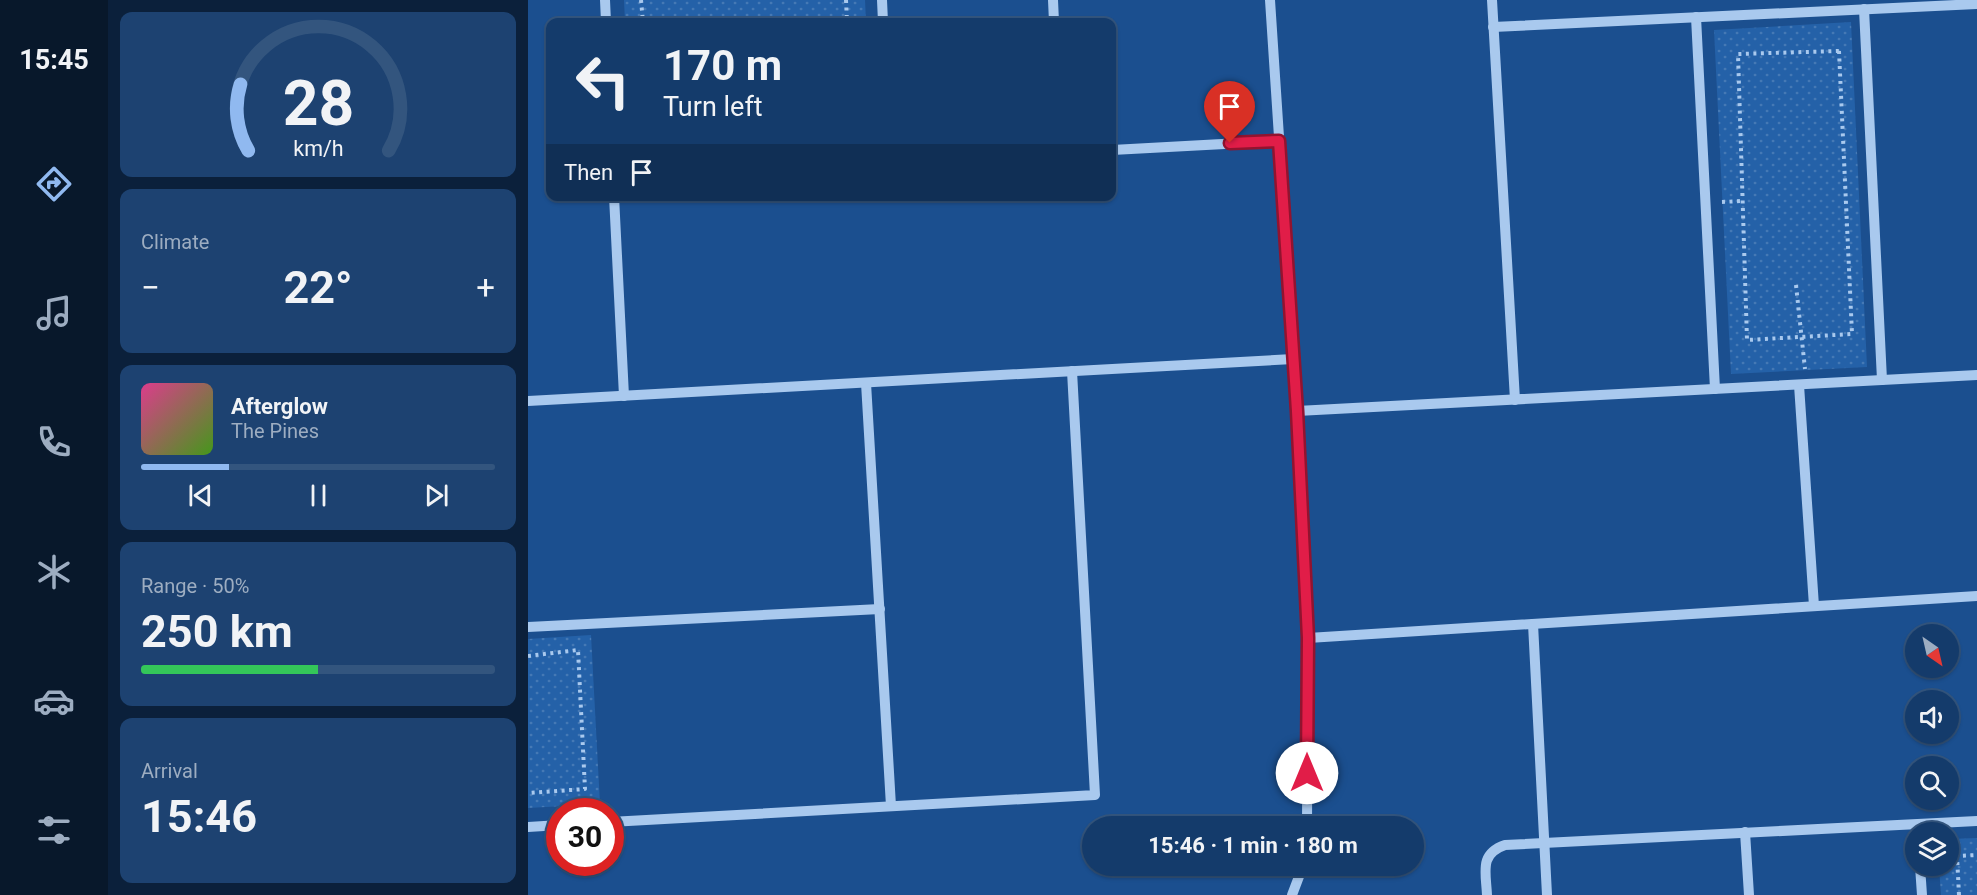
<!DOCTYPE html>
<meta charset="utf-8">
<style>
:root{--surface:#143b6b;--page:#1d4271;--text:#f1f3f6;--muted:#9dadc1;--line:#33557e;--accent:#90b9f0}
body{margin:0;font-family:Roboto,sans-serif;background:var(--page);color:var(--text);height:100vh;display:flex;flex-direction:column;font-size:22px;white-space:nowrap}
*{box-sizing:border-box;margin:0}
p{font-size:20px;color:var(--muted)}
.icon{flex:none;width:33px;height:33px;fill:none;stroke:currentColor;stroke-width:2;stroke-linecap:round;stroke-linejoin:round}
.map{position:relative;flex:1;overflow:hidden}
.panel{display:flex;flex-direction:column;gap:12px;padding:12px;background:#0b203b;width:420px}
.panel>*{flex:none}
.top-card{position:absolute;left:18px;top:18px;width:570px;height:183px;border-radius:12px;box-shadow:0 2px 4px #0004,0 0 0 2px var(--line);background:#143b6b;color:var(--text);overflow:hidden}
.needle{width:39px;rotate:146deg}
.controls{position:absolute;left:1377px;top:624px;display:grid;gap:12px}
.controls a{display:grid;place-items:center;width:54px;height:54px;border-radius:50%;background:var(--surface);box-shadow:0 2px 4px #0004,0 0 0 2px var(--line);font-size:30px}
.speed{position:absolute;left:18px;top:798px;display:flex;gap:12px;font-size:30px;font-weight:700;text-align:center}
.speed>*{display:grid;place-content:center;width:78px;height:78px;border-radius:50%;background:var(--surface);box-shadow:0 2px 4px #0004,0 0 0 2px var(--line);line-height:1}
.speed .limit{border:9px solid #d22;background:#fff;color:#111}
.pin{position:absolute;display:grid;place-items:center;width:51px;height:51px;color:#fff;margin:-62px -26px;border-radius:50% 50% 50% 0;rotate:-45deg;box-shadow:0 0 6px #0007}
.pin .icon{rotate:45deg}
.me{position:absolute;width:66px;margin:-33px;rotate:0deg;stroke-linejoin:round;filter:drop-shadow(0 0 4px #0008)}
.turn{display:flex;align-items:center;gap:21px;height:126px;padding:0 18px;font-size:27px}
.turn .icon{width:78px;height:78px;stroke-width:2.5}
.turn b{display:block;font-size:42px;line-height:51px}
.then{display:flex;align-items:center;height:57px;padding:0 18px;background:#0003;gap:12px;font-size:22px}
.big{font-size:45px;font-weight:700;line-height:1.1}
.panel .widget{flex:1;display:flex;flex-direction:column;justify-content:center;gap:9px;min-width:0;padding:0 21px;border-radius:12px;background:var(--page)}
.panel .dial{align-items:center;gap:0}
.dial svg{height:156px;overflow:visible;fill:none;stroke:var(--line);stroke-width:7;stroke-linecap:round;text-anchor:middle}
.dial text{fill:var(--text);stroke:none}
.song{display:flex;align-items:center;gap:18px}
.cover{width:72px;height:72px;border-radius:9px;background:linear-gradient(135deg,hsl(330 70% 55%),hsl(100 70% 35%))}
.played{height:6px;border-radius:3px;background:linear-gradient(90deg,var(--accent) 25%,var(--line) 25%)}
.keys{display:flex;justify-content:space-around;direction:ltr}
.heat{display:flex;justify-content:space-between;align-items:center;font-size:33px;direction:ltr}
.charge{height:9px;border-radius:4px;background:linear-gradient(90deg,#34c759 50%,var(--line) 0)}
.trip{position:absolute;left:554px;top:816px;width:342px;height:60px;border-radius:30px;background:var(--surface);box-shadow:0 2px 4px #0004,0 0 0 2px var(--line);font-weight:700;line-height:60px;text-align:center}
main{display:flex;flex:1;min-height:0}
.tabs{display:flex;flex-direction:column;width:108px;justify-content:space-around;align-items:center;background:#08182b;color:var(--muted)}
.tabs .icon{width:42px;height:42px}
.tabs .active{color:var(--accent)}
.tabs b{font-size:27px;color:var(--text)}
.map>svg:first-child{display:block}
</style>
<main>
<nav class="tabs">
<b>15:45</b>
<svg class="icon active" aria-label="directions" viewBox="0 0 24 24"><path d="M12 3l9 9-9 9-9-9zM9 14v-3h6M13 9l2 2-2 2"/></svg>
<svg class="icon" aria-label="music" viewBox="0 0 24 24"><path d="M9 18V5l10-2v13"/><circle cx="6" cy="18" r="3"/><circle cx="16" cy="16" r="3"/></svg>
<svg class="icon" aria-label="phone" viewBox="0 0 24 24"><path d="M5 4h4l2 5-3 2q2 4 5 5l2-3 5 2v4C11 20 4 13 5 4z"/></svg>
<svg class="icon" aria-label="climate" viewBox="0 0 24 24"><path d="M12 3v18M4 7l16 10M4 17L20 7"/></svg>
<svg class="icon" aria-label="car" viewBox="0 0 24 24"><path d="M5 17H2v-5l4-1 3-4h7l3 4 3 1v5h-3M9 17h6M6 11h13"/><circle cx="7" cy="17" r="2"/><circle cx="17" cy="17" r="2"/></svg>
<svg class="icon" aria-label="filters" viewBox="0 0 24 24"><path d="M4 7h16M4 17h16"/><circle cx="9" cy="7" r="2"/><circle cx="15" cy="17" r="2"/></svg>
</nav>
<section class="panel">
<div class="widget dial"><svg viewBox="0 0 100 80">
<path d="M14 69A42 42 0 1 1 86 69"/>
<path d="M14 69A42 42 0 0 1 10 35" stroke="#90b9f0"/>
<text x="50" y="56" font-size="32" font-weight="700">28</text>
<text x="50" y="72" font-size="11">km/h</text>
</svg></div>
<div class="widget"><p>Climate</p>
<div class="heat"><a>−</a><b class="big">22°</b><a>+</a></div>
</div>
<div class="widget">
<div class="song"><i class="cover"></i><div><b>Afterglow</b><p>The Pines</p></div></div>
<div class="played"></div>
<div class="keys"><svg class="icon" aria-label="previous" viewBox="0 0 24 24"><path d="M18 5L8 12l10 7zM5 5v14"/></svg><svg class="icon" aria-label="pause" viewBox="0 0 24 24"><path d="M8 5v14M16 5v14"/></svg><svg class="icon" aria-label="next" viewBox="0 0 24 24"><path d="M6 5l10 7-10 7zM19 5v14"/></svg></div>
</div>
<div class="widget"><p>Range · 50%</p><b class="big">250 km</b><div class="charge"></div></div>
<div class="widget"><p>Arrival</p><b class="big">15:46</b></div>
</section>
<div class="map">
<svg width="1449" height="895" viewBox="0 0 1449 895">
<defs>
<pattern id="grass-dots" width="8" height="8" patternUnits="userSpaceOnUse" patternTransform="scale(1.5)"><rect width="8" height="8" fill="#2461a8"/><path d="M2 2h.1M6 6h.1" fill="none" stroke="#4579b5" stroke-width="1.8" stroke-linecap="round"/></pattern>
</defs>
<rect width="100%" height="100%" fill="#1b4f8f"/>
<g fill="url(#grass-dots)">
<polygon points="96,0 337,0 338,22 97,22"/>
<polygon points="1323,22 1339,367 1203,374 1186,30"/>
<polygon points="63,635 72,804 0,808 0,639"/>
<polygon points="1449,838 1449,895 1413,895 1411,866 1420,866 1421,839"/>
</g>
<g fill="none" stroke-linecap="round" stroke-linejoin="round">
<g stroke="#a9c9ee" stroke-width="4" stroke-dasharray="3 4.5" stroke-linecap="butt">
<polyline points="113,0 115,22"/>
<polyline points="318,0 319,22"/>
<polygon points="1311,51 1324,334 1219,340 1210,54"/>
<polyline points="1194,202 1214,201"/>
<polyline points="1268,285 1277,369"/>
<polyline points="0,656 50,650 57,789 0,793"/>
<polyline points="1420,849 1429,856"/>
<polyline points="1431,895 1429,856 1449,855"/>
</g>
<g stroke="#a9c9ee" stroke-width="10">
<polyline points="77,0 78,22"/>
<polyline points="354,0 355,22"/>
<polyline points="525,0 526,22"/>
<polyline points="742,0 769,411 780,638 779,826"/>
<polyline points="964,0 987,400"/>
<polyline points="1336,9 1354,380"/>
<polyline points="1168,17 1187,389"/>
<polyline points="965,27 1449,4"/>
<polyline points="584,150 751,141"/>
<polyline points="86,196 96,396"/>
<polyline points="338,383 363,806"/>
<polyline points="1271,385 1286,606"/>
<polyline points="0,401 765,359"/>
<polyline points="769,411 1449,375"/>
<polyline points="1005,624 1019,895"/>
<polyline points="0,627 352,609"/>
<polyline points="780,638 1449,596"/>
<polyline points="82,822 567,795 544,371"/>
<polyline points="0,827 32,825"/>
<polyline points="1217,832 1221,895"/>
<polyline points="1392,866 1394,895"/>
<polyline points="764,895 775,866"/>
<path d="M 959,895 C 958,872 951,854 977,845 L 1449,821"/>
</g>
</g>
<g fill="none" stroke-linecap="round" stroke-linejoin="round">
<g stroke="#92132f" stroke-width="15">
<polyline id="route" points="702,143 751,141 769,411 780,638 779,773"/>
</g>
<use href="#route" stroke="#e11d48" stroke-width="10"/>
</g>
</svg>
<div class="controls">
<a><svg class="needle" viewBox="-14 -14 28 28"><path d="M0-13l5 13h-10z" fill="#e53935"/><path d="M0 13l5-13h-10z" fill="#9dadc1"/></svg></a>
<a><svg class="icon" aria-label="sound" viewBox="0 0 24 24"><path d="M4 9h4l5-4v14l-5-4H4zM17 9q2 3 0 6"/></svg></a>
<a><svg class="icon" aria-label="search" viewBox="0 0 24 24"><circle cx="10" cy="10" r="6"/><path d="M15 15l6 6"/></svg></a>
<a><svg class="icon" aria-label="layers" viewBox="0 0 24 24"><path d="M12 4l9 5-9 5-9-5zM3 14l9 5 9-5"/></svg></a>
</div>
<div class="speed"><div class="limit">30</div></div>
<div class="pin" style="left:702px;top:143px;background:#d93025"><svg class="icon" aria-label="arrive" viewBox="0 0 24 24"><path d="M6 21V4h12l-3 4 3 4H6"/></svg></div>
<svg class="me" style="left:779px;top:773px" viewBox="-20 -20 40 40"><circle r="19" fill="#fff"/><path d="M0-13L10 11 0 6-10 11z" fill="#e11d48"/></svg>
<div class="trip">15:46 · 1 min · 180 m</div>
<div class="top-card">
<div class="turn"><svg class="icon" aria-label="left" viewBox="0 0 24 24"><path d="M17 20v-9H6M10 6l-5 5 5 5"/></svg><div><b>170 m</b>Turn left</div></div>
<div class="then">Then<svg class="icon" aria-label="arrive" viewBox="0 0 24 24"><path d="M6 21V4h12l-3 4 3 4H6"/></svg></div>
</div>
</div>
</main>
